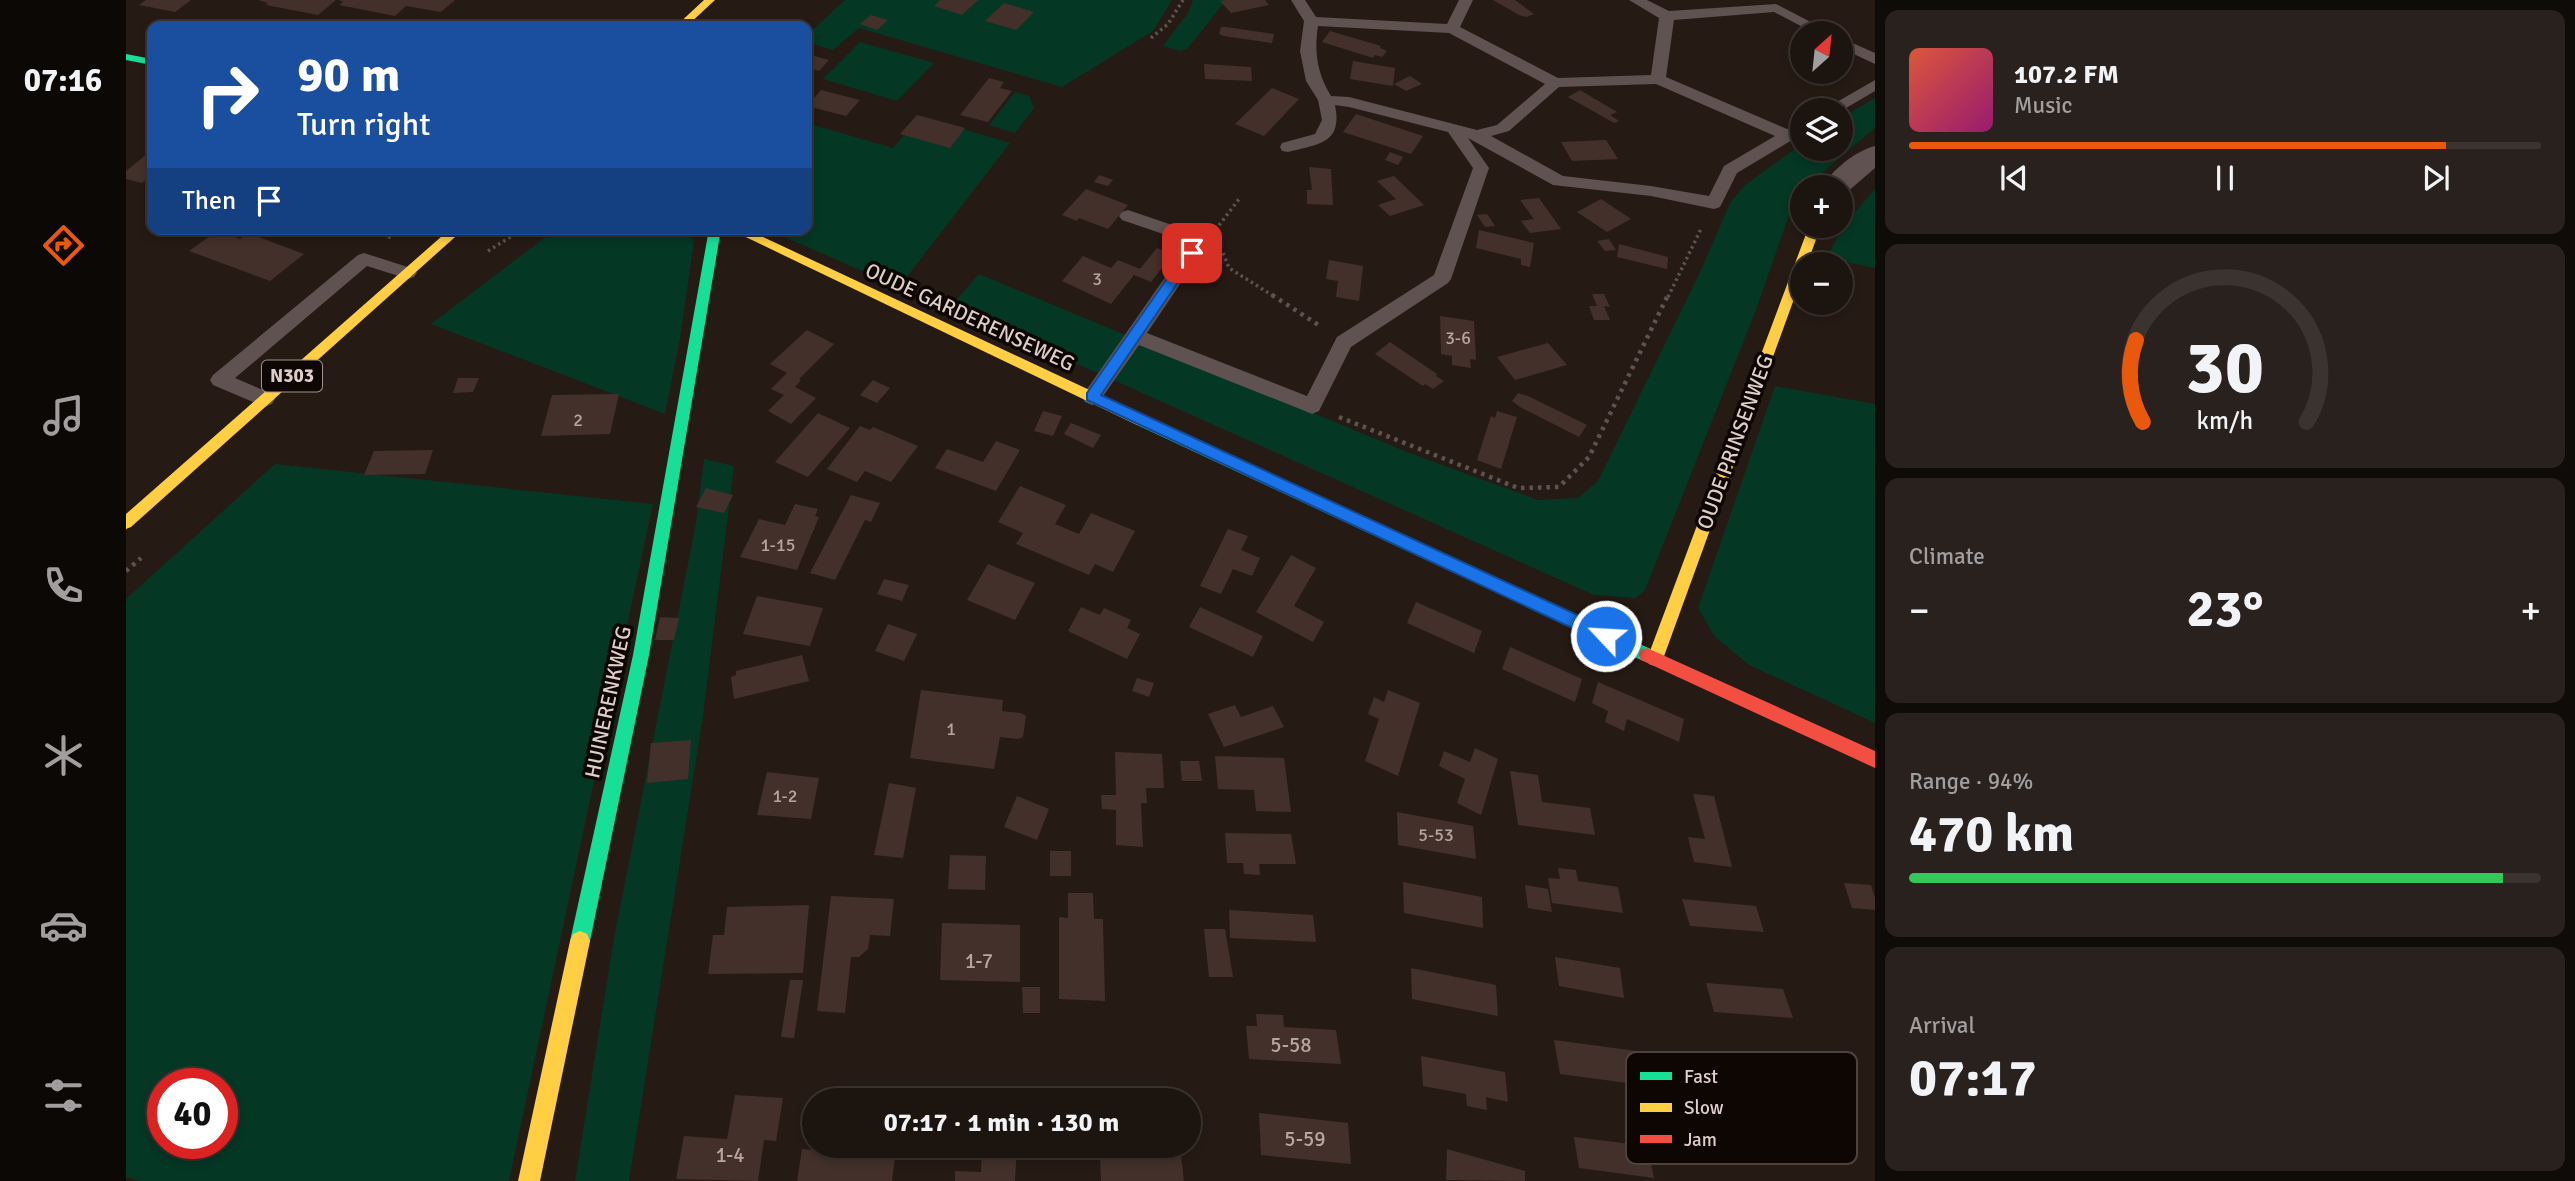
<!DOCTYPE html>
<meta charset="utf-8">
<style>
:root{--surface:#1c140f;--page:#29211d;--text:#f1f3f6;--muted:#a09e9e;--line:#3a332f;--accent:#ea580c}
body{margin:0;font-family:Signika,sans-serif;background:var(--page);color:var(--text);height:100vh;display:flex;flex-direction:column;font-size:26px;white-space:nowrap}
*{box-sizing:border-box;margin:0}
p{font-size:23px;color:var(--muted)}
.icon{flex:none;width:38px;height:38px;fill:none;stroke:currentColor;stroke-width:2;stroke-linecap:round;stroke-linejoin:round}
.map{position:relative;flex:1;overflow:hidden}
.details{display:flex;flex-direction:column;gap:10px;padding:10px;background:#0f0b08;width:700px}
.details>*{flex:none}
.hud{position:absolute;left:21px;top:21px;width:665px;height:214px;border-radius:14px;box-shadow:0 4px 10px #0003,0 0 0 2px var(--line);background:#1a4fa0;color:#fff;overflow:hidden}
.needle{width:46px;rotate:27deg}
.fabs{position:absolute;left:1664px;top:21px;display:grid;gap:14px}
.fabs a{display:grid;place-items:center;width:63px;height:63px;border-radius:50%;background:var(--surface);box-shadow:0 4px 10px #0003,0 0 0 2px var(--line);font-size:35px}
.speed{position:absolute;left:21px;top:1068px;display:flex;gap:14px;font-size:35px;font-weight:700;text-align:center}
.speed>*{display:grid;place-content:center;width:91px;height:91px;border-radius:50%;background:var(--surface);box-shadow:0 4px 10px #0003,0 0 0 2px var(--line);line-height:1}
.speed .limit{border:10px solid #d22;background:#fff;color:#111}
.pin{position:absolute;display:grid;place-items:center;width:60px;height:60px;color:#fff;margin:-30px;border-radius:14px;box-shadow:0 4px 10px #0006}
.me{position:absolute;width:77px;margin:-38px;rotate:295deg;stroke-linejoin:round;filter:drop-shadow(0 0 5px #0008)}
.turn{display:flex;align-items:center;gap:24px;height:147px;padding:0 35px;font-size:32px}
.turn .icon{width:91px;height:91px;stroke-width:2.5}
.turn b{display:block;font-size:49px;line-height:60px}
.then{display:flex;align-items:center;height:66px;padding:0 35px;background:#0003;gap:14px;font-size:26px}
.big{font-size:52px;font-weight:700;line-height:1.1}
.details .widget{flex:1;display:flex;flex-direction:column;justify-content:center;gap:10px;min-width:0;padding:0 24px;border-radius:14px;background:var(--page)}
.details .dial{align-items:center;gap:0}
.dial svg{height:182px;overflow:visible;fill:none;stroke:var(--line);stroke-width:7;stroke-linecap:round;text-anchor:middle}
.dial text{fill:var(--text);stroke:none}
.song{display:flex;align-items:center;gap:21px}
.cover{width:84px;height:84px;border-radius:10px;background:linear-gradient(135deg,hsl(10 70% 55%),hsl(320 70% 35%))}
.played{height:7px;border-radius:4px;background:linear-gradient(90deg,var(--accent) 85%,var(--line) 85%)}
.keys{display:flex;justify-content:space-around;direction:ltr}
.heat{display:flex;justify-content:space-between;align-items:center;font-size:38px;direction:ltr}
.charge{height:10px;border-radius:5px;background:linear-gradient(90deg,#34c759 94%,var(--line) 0)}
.trip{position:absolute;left:676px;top:1088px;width:399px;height:70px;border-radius:35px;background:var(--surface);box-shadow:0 4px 10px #0003,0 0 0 2px var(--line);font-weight:700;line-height:70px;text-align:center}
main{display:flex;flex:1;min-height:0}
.tab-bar{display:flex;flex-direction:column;width:126px;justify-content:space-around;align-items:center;background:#0b0806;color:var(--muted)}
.tab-bar .icon{width:49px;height:49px}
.tab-bar .active{color:var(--accent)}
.tab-bar b{font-size:32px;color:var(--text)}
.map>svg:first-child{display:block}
</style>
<main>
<nav class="tab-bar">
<b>07:16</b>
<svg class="icon active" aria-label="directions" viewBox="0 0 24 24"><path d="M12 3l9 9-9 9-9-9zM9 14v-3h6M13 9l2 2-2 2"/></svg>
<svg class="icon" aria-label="music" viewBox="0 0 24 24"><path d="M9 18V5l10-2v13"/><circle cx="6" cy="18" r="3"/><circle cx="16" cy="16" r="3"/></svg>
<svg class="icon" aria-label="phone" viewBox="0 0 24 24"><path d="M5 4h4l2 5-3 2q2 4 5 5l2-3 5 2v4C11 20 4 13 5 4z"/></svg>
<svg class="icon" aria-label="climate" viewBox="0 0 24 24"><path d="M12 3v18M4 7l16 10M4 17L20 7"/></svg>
<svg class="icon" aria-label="car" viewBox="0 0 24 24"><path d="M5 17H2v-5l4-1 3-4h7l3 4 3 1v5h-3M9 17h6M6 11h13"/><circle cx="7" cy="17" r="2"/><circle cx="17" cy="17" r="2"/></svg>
<svg class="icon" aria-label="filters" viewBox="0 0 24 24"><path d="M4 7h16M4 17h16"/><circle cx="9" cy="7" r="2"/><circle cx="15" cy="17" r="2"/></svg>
</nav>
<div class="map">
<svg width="1749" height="1181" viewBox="0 0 1749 1181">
<rect width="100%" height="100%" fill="#261a14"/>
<g fill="#053725" fill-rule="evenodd">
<polygon points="719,0 1046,0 1027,31 936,87 733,28 707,50 681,42 681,35"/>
<polygon points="1067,0 1100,0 1061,49 1053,51 1037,46 1062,13"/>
<polygon points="734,42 808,63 771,101 697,79"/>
<polygon points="889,92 903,96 908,108 889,133 863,125"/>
<polygon points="1749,98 1749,128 1670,195 1630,310 1519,590 1510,598 1468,595 824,307 853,274 1281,452 1412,500 1452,498 1472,481 1576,268 1604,203 1619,185 1676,144 1676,149 1715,149 1715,118"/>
<polygon points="794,116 884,143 773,287 640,229 681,229 681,123 767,148"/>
<polygon points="1749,189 1749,268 1700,258 1719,224"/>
<polygon points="430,229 561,229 568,241 554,339 539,414 305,324"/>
<polygon points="1649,386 1749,404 1749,723 1623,665 1589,637 1572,608"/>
<polygon points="578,459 608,466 577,716 503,1181 449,1181 488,938 570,523"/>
<path d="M 149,464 L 527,504 L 383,1181 L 14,1181 L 0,1177 L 0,599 ZM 37,1083 L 96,1083 L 96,1143 L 37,1143 Z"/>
</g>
<g fill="#43302a">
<polygon points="20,0 65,0 49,12 13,5"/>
<polygon points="132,0 210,0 192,15 140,5 142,3"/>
<polygon points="213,0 329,0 315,12 280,6 269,16 213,5 217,2"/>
<polygon points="814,0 852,0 836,15 808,6"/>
<polygon points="1100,0 1139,0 1143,5 1105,13 1094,1"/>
<polygon points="1367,0 1389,0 1408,14 1401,17 1393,15"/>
<polygon points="878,3 908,12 890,30 859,21"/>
<polygon points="745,15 762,20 751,30 734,24"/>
<polygon points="1095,27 1100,27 1148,34 1146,43 1097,36 1093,34"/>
<polygon points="1204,31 1255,46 1254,48 1261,51 1256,57 1249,55 1247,58 1196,42"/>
<polygon points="681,53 692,57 703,60 693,71 681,67"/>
<polygon points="1227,61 1269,68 1267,86 1224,79"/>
<polygon points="1078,64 1125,67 1126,81 1079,79"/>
<polygon points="1284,76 1296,84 1280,91 1268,84"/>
<polygon points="863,78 878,82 874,88 886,91 862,122 834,115"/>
<polygon points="1146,88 1173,99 1138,136 1109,124"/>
<polygon points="695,90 734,100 720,116 681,106"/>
<polygon points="1454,90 1491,112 1484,115 1493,121 1488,123 1442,97"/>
<polygon points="1230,114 1297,136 1285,154 1217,132"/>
<polygon points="791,115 839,128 824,148 774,134"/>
<polygon points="1480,140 1492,159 1446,161 1435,142"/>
<polygon points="1264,152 1277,157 1272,165 1259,160"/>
<polygon points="21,154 26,155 26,174 16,183 0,179 0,171"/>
<polygon points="1183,167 1205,169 1207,205 1181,204 1181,190 1186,190"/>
<polygon points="973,175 987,180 982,186 968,182"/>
<polygon points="1268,176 1298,205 1264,216 1252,205 1270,199 1251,181"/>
<polygon points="960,189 1002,205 982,229 953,218 951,221 936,215"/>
<polygon points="1413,198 1435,229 1404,233 1395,221 1408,219 1394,200"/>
<polygon points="1475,199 1505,219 1481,232 1451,212"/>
<polygon points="1361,214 1369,226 1359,227 1351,215"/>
<polygon points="1353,230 1408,243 1404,267 1395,265 1395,259 1350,248"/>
<polygon points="91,231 114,239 122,233 178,254 144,281 63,251"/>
<polygon points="1483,239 1490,250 1479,251 1471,241"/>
<polygon points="1493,244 1542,257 1541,269 1491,257"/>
<polygon points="1031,248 1047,254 1025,282 1008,275 985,304 936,281 957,256 985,268 992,260 1014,269"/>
<polygon points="1203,260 1237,266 1233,301 1210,297 1212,281 1200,279"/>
<polygon points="1466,294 1478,294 1484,307 1478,306 1484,320 1468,320 1463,306 1471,306"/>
<polygon points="1314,316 1348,321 1350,360 1344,359 1345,368 1326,365 1326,356 1315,354"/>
<polygon points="681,330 708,344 673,379 675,380 669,387 690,398 665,424 642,411 658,395 645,389 661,373 644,364"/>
<polygon points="1264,342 1311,374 1310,376 1318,381 1307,389 1299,384 1297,386 1249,354"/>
<polygon points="1422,343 1441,365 1389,380 1371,357"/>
<polygon points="332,378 353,378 347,392 327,393"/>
<polygon points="747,380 764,388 751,403 734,395"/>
<polygon points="1392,393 1402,396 1461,425 1453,437 1394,407 1386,401"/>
<polygon points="493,394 484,434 415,436 426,395"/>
<polygon points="917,411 936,416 927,436 908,431"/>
<polygon points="1371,411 1391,417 1375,469 1351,460 1365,416 1369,418"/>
<polygon points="692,413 724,428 682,477 649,462"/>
<polygon points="945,423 975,435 967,448 938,434"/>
<polygon points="734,426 744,430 747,427 792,446 765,482 739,471 731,482 701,469"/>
<polygon points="870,441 894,450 870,491 809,468 821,449 857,462"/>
<polygon points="307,450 299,474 238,475 248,451"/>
<polygon points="894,486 940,505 929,524 953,534 965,513 1009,531 987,572 969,564 963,575 890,544 897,533 872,522"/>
<polygon points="580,488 607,495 598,513 570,507"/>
<polygon points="725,495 754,503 745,522 739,520 709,580 684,573"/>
<polygon points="669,504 692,509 689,516 693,517 671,570 614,557 633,519 659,525"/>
<polygon points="1102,529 1122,536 1115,550 1134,558 1126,576 1107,569 1095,594 1074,586"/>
<polygon points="1165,555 1190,568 1168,606 1198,622 1187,642 1130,612"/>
<polygon points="862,564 909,583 889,620 841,600"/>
<polygon points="758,579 783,585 776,601 751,594"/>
<polygon points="631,596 697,608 684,646 617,634"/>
<polygon points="1290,602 1356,631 1348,653 1281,623"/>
<polygon points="955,607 974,615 978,608 1005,620 1001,628 1014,634 1001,659 942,631"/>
<polygon points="1074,607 1137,636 1127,657 1063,627"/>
<polygon points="534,617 553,618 548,640 529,640"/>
<polygon points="762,624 791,634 778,661 749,651"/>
<polygon points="1384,647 1456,679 1449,702 1376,669"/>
<polygon points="676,655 683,681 608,699 605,677 610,675 610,671"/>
<polygon points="1011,678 1028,683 1023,697 1006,691"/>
<polygon points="1472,682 1558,719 1553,742 1501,719 1498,731 1479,722 1482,711 1466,703"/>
<polygon points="795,690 877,700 876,711 895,713 900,716 897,737 892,739 874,737 868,769 784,758"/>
<polygon points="1262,690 1294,703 1272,776 1239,761 1253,719 1242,714 1248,697 1258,702"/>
<polygon points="1109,705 1115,717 1147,706 1158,727 1098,747 1082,714"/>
<polygon points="565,740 562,779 521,783 525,743"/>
<polygon points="1349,748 1372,759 1355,815 1331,803 1339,779 1313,766 1318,751 1344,762"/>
<polygon points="989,752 1036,754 1038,788 1020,788 1021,803 1015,803 1017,847 990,845 990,810 976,809 975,795 990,795"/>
<polygon points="1089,756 1158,758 1165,812 1130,811 1128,790 1092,789"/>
<polygon points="1054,761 1073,761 1076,781 1056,781"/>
<polygon points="1384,771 1412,775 1416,802 1464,808 1469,835 1392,825"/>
<polygon points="641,772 693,778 685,819 631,815"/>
<polygon points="763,783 790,788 777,858 748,855"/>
<polygon points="1567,794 1588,796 1606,867 1568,862 1562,837 1579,839"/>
<polygon points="891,796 923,809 911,840 878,827"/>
<polygon points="1271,812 1347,826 1350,859 1272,845"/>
<polygon points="1099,833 1165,834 1170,864 1133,864 1134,875 1118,874 1117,863 1101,863"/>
<rect x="924" y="851" width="21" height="25"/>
<polygon points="824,855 860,856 859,890 822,889"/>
<polygon points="1432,868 1450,870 1452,881 1492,887 1497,913 1426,903 1422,878 1434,879"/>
<polygon points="1277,882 1356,897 1357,928 1278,913"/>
<polygon points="1718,883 1745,885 1749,898 1749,910 1726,908"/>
<polygon points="1399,885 1422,889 1426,912 1402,908"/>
<polygon points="942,893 967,893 968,919 977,919 979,1001 933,999 933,917 942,918"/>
<polygon points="705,896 768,899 764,936 744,935 742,949 733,957 725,957 719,1013 691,1011"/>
<polygon points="1556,899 1630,906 1638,932 1564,926"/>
<polygon points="683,905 677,973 582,974 587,935 598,935 601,907"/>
<polygon points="1103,910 1187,915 1190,942 1104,938"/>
<polygon points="816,923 894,925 894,982 814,980"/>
<polygon points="1078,929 1099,929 1107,977 1083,977"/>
<polygon points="1429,957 1494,968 1498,998 1433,986"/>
<polygon points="1285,968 1370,985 1372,1016 1286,999"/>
<polygon points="664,980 677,980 668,1038 655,1037"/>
<polygon points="1580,983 1657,989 1667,1018 1588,1012"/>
<polygon points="896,987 914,987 914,1013 897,1013"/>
<polygon points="1130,1014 1157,1015 1158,1027 1210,1030 1215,1064 1123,1059 1120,1026 1131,1026"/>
<polygon points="1428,1040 1518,1052 1524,1086 1434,1074"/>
<polygon points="1295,1056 1379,1072 1382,1102 1360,1097 1361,1110 1341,1106 1340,1094 1297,1086"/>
<polygon points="609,1095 657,1098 650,1141 638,1140 632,1181 550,1179 558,1136 601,1139"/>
<polygon points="1133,1113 1222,1123 1225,1164 1135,1155"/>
<polygon points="1448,1137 1521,1146 1528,1178 1453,1168"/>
<polygon points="856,1146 891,1146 889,1181 829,1181 829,1171 855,1172"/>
<polygon points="1010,1146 1054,1146 1058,1181 975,1181 974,1159 1011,1158"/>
<polygon points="676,1149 769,1157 766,1181 671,1181"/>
<polygon points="1321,1149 1399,1171 1399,1181 1320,1180"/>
</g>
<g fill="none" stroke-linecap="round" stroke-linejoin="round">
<g stroke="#5e5350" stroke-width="3.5" stroke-dasharray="2.5 3.5" stroke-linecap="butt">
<polyline points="1025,38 1042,24 1057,0"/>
<polyline points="1090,235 1088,232 1113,199"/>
<polyline points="262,238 272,229"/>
<polyline points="362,251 397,229"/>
<polyline points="1097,253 1103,268 1149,297"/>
<polyline points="1542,297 1575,229"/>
</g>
<g stroke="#5e5350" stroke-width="4.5" stroke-dasharray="3.5 5" stroke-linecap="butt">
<polyline points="1146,295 1194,326"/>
<polyline points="1213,417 1392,488 1433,487 1463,457 1542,295"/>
<polyline points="0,571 15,558"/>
</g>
<g fill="#5f5250" fill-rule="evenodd">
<path d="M 1165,0 L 1179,0 L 1190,17 L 1321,24 L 1333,0 L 1347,0 L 1334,27 L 1432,78 L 1525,75 L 1533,18 L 1503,0 L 1521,0 L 1543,11 L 1650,4 L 1706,33 L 1688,33 L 1648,12 L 1548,20 L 1540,77 L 1661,129 L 1676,122 L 1676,134 L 1611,173 L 1594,207 L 1588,209 L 1525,196 L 1427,185 L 1342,138 L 1363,168 L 1325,279 L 1322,283 L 1225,347 L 1193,411 L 1186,414 L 1179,411 L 1013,345 L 973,402 L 966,405 L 959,402 L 956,397 L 959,392 L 1056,253 L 1043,236 L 996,220 L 993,216 L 996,212 L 1002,210 L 1055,228 L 1075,253 L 1021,333 L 1181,396 L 1211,337 L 1308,275 L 1347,168 L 1322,132 L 1223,107 L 1209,105 C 1217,144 1192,144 1162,152 L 1156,151 L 1154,147 L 1156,143 L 1189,134 L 1196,120 L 1192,100 L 1180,81 L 1174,51 L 1178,21 ZM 1192,26 L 1323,33 L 1419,84 L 1371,125 L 1351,130 L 1223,97 L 1205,96 C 1191,73 1188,52 1192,26 ZM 1530,84 L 1649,136 L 1598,166 L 1583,196 L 1525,186 L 1437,176 L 1365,136 L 1383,131 L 1433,87 Z"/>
<polygon points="1715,38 1749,53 1749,64 1715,48"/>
<polygon points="1749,80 1749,91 1715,111 1697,110"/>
<polygon points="238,253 288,269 291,273 288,277 282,279 241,266 109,378 146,394 149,399 146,404 139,407 132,404 87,385 84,380 87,375 232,255"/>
</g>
<path fill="#5f5250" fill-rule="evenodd" d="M 1749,146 L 1749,168 L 1720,193 L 1715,195 L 1715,187 L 1696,187 C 1706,170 1729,151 1749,146 Z"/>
<g fill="#16e098" fill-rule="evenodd">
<polygon points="0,54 26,59 26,65 0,60"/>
<polygon points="583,229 595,229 523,655 464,941 461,948 454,951 447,948 444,941 507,655"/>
<polygon points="1016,416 1527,650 1529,655 1527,660 1521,662 1515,660 1011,425 1009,421"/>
</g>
<g fill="#ffcf43" fill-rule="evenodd">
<polygon points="578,0 589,0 561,26 550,26"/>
<polygon points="1683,226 1695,226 1681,264 1676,264 1676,277 1537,659 1535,664 1529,666 1523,664 1521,659"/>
<polygon points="324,229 338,229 5,527 0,529 0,514"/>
<polygon points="603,229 620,229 1021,417 1023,421 1021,425 1011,425"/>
<polygon points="454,931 461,934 464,941 414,1181 392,1181 444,941 447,934"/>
</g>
<polygon fill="#f24e42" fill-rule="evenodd" points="1521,648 1749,751 1749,768 1515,660 1513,655 1515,650"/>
</g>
<polygon fill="#1a73e8" stroke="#114b97" stroke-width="2" points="1066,248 1070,250 1070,256 975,395 1486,631 1488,636 1486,641 1480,643 1474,641 961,400 961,393 1061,250"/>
<g text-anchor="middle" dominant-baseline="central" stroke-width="7" stroke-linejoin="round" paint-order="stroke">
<g font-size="18" fill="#b7a6a0">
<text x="971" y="279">3</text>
<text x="1332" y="338">3-6</text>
<text x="452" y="420">2</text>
<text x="652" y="545">1-15</text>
<text x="825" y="729">1</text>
<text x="659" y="796">1-2</text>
<text x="1310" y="835">5-53</text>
</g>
<rect fill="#0e0603" stroke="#a0928c" stroke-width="2" x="136" y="360.5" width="60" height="31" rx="5"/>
<g font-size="19" font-weight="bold" fill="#decec7">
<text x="166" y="376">N303</text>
</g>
<g font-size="21" fill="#decec7" stroke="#0e0603">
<text transform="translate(844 317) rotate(25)">OUDE GARDERENSEWEG</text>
<text transform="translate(1609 442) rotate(-70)">OUDE PRINSENWEG</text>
<text transform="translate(482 702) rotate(-78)">HUINERENKWEG</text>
</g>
<g font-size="21" fill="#b7a6a0">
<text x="853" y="961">1-7</text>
<text x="1165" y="1045">5-58</text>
<text x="1179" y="1139">5-59</text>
<text x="604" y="1155">1-4</text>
</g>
</g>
<rect x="1500" y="1052" width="231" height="112" rx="10" fill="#0e0603" stroke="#4c423e" stroke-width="2"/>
<rect x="1514" y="1072" width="32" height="8" fill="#16e098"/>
<rect x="1514" y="1103" width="32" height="9" fill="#ffcf43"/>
<rect x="1514" y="1135" width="32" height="8" fill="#f24e42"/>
<g font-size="19" fill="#decec7">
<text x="1558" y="1083">Fast</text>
<text x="1558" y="1114">Slow</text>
<text x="1558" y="1146">Jam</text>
</g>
</svg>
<div class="fabs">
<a><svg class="needle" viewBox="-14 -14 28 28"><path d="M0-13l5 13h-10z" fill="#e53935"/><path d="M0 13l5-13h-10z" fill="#a09e9e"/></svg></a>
<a><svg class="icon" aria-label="layers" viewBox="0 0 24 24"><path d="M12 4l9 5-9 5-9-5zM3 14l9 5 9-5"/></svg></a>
<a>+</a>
<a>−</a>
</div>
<div class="speed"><div class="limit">40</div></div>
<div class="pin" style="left:1066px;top:253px;background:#d93025"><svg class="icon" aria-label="arrive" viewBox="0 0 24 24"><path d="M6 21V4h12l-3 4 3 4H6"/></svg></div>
<svg class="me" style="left:1480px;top:636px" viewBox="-20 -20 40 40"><circle r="17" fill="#1a73e8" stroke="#fff" stroke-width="3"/><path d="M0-11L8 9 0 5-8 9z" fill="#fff"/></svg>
<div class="trip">07:17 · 1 min · 130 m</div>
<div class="hud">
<div class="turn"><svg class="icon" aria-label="right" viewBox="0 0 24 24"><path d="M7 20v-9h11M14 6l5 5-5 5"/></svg><div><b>90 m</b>Turn right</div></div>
<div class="then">Then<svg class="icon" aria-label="arrive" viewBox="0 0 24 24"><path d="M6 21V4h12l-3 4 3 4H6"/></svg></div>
</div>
</div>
<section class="details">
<div class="widget">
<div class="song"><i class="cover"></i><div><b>107.2 FM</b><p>Music</p></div></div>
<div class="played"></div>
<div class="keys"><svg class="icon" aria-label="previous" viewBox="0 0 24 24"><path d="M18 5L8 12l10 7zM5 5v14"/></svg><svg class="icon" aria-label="pause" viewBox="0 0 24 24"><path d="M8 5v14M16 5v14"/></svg><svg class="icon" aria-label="next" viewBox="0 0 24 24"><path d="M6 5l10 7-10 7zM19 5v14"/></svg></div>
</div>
<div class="widget dial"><svg viewBox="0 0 100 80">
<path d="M14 69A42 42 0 1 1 86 69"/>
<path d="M14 69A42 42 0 0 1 11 33" stroke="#ea580c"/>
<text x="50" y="56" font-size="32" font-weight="700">30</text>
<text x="50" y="72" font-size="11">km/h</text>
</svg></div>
<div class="widget"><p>Climate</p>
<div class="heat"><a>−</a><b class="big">23°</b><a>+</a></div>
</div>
<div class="widget"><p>Range · 94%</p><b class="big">470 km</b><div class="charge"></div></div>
<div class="widget"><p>Arrival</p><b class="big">07:17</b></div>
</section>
</main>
